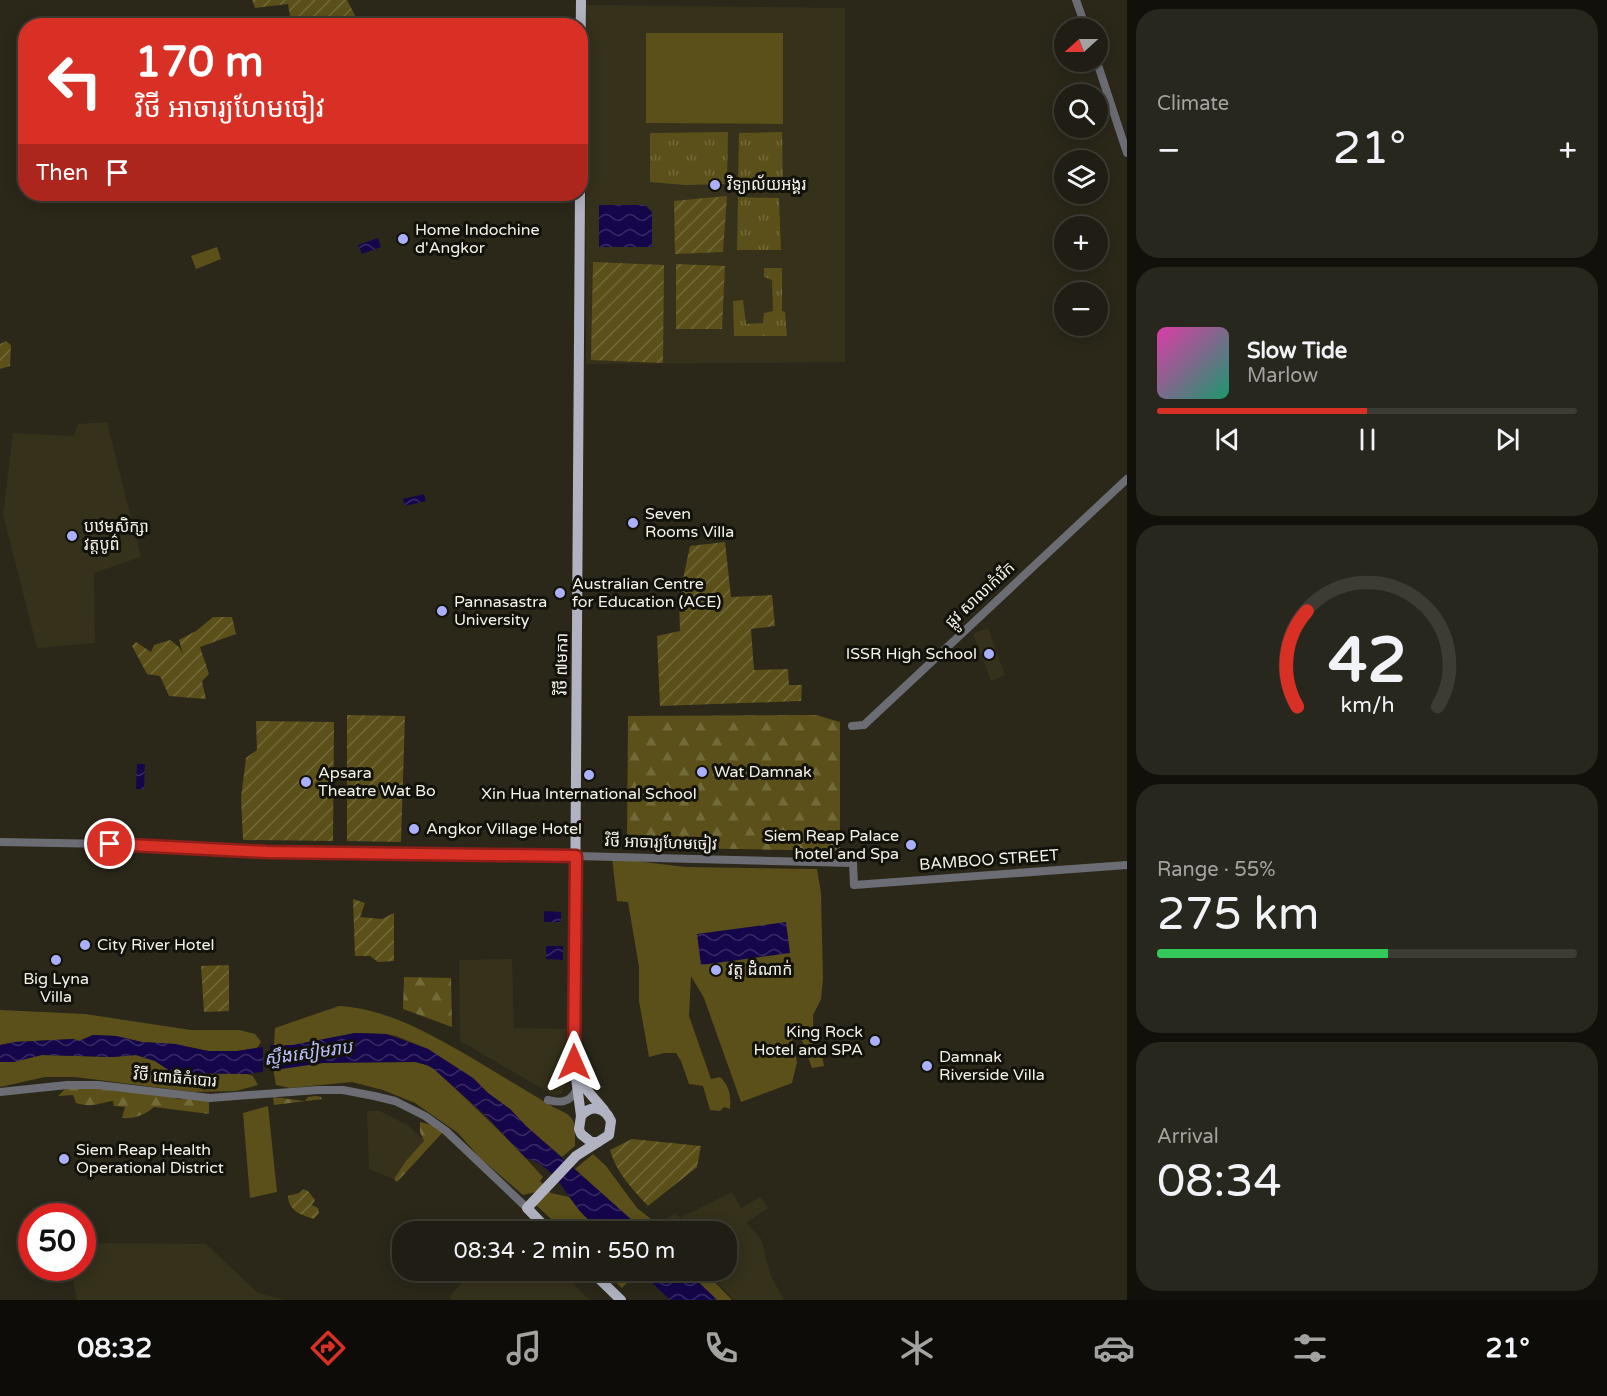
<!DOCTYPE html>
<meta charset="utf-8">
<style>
:root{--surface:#201e14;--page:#28271d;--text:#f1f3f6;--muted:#a2a2a0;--line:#3d3c34;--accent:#d93025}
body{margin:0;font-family:"Varela Round","Noto Sans Khmer",sans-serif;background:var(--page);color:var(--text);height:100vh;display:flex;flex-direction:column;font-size:22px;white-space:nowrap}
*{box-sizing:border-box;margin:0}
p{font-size:20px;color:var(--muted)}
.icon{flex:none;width:33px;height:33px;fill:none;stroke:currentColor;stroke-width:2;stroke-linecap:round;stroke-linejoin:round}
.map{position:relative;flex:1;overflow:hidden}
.side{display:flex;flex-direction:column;gap:9px;padding:9px;background:#12100b;width:480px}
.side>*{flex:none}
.hud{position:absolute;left:18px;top:18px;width:570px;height:183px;border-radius:24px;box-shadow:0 3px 15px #0003,0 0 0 2px var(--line);background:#d93025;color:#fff;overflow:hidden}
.needle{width:39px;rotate:249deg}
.controls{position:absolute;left:1054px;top:18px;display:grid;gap:12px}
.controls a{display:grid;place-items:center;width:54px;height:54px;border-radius:50%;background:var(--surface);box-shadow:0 3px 15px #0003,0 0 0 2px var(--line);font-size:30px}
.speed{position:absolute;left:18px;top:1203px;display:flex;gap:12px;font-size:30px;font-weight:700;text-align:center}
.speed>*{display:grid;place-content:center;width:78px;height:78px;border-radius:50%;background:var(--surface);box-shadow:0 3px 15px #0003,0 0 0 2px var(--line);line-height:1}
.speed .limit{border:9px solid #d22;background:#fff;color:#111}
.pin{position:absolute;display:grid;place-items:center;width:51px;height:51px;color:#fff;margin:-26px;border:3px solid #fff;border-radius:50%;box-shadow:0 2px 6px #0007}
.me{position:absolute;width:66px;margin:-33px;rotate:0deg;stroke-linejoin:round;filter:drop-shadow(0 0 4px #0008)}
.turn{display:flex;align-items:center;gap:21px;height:126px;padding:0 18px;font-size:27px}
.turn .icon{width:78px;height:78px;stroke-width:2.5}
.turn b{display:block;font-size:42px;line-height:51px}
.then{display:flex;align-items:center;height:57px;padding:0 18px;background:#0003;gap:12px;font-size:22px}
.big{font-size:45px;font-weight:600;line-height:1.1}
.side .widget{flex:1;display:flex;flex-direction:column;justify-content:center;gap:9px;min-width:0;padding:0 21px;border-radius:24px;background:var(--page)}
.side .dial{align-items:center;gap:0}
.dial svg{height:156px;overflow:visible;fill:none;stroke:var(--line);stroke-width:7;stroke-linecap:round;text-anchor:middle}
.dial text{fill:var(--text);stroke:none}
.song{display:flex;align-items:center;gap:18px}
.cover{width:72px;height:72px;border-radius:9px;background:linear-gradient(135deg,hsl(320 70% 55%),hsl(160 70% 35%))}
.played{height:6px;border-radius:3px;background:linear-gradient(90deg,var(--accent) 50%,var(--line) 50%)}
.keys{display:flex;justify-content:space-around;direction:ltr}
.heat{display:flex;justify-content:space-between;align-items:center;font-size:33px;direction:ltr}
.charge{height:9px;border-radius:4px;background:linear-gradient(90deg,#34c759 55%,var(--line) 0)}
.trip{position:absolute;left:392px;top:1221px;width:345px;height:60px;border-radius:24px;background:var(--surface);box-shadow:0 3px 15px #0003,0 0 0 2px var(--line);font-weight:600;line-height:60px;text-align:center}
.tab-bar{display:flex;height:96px;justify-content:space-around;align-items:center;background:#0d0c08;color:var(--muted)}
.tab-bar .icon{width:42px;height:42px}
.tab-bar .active{color:var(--accent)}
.tab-bar b{font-size:27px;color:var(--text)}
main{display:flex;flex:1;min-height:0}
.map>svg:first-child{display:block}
</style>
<main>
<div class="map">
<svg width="1127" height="1300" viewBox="0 0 1127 1300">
<defs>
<pattern id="grass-tufts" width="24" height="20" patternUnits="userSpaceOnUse" patternTransform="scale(1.5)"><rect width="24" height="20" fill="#5b5019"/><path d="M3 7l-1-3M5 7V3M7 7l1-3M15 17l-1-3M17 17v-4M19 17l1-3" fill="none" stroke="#736a3a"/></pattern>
<pattern id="forest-firs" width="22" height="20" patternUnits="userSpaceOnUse" patternTransform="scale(1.5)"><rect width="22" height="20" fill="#5b5019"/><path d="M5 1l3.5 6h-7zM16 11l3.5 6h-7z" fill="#736a3a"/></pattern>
<pattern id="garden-furrows" width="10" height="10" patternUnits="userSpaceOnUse" patternTransform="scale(1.5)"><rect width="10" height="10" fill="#5b5019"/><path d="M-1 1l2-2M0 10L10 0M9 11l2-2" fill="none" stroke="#736a3a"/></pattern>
<pattern id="water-waves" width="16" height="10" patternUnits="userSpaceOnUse" patternTransform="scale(1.5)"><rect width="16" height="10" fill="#15064b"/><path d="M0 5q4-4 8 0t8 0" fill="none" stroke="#382b65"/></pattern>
</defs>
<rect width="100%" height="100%" fill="#2b281a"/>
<g fill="#35311b">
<polygon points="586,5 845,8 845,362 586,364"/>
<polygon points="107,422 141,557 94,573 95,643 37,648 3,514 13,433 74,436 78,424"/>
<polygon points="988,628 1005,675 991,681 973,634"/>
<polygon points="512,959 514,1028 566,1029 565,1087 561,1094 555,1096 460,1041 459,960"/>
<polygon points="367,1111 380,1111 407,1125 427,1143 394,1179 369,1169"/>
<polygon points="732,1192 741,1208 760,1197 768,1208 746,1223 761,1239 771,1276 784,1300 734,1300 706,1271 726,1270 726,1232 668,1231 659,1223 676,1213 680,1218"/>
<polygon points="109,1243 206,1244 258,1293 285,1300 77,1300 71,1268 82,1268 83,1244"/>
<polygon points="560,1271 590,1300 452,1300 449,1297 472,1271"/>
</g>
<g fill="url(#grass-tufts)">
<polygon points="728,132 727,184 685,185 650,182 650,133"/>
<polygon points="782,132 783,184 738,186 739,133"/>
<polygon points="738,197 779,198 781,250 737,250"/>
<polygon points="764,268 782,268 782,311 785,312 787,336 734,336 733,301 743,300 746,324 763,323 764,313 773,311 772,280 764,277"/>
</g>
<g fill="url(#forest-firs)">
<polygon points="816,715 840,722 840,851 627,847 628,716"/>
<polygon points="404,977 451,978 452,1027 403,1009"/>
<path d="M 68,1086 L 172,1096 C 176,1100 182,1100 186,1097 L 209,1100 L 209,1114 L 154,1107 C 145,1115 134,1119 122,1118 L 125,1107 L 114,1106 L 113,1101 C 98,1103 93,1108 76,1103 L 73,1095 L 58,1096 Z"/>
<polygon points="316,1096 321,1097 322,1099 274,1105 273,1097 305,1101 308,1097"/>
<polygon points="420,1122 432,1125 443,1132 397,1182 394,1179 406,1161 424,1141 420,1132"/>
</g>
<g fill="#5b5019">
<polygon points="646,33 783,33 783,124 646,123"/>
<polygon points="217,247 221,259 196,269 191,256"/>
<path d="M 612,858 L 685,867 L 817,869 L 821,893 L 823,979 L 821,999 L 813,1015 L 814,1050 L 821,1050 L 824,1066 L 812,1068 L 800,1035 L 792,1040 L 797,1062 L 792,1083 L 741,1102 L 704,998 L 691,976 L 689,1016 L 711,1079 L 720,1077 C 730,1086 731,1097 730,1109 L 724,1107 L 720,1111 L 710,1110 L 703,1086 L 689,1084 L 681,1061 L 676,1053 L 664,1053 L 649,1057 L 639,1001 L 639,967 L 628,902 L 617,901 Z"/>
<path d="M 339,1006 C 388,1009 430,1034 472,1058 C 500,1075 528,1092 555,1108 C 578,1117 575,1124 575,1146 L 562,1157 L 526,1126 L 510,1109 L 488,1093 L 474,1079 L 428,1049 L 396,1036 L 386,1034 L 355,1033 L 293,1045 L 274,1045 L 275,1028 Z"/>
<polygon points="0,1010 85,1014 191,1030 239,1030 255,1034 261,1042 257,1048 237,1051 208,1051 175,1044 142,1042 116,1036 93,1035 79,1041 73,1039 15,1042 0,1045"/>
<polygon points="42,1055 112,1057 136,1055 155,1061 173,1073 247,1074 253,1076 258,1085 236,1091 193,1092 75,1077 45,1077 0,1087 0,1062 13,1062"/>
<path d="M 365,1061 C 387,1060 415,1057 434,1069 C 472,1104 509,1139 543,1177 L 540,1181 L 545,1186 L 536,1192 L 523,1195 L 480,1158 L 458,1133 L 415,1103 L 383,1090 L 352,1082 L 290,1088 L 276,1085 L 273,1069 L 323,1063 Z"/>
<polygon points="268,1106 277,1192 250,1198 243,1113"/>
<polygon points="593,1154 606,1166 637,1208 666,1231 644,1231 575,1169"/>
<polygon points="548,1190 551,1193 569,1197 586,1217 604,1231 564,1231 536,1205"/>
<polygon points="604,1271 636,1271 636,1273 622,1288"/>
<polygon points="687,1271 704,1271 732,1300 717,1300"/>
</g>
<g fill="url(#garden-furrows)">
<polygon points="252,0 347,0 360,25 294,25 291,23 288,4 255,8"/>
<polygon points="727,196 723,252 675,254 674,201"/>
<polygon points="593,262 664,265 663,363 591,360"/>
<polygon points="676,264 725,266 722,329 676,329"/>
<polygon points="6,341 11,345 10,366 0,369 0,344"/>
<polygon points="725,542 731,597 772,595 775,626 751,629 754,670 788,669 789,685 802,685 801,701 660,706 657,636 680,631 679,598 690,546"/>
<polygon points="213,617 232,617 236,634 200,647 209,674 202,681 206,699 169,696 160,676 147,674 132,646 136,642 151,652 154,645 170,640 179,647 183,654 179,640 196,631"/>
<polygon points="347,715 405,716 401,842 347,841"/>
<polygon points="256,721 334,722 333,841 243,840 241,798 246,758 257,750"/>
<polygon points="353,899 365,903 360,917 382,919 394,913 394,961 378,962 370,956 355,956"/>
<polygon points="229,965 229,1011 204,1012 201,966"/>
<path d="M 632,1139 L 701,1146 L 697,1167 L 648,1206 C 632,1189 616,1172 610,1150 Z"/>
<path d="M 303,1189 L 308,1191 L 315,1200 L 312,1205 L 318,1208 L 319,1213 L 314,1219 C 302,1215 289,1212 288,1196 L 299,1193 Z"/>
</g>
<g fill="url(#water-waves)">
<polygon points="599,205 645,205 652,212 652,247 599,247"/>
<polygon points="378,238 381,247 362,254 358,245"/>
<polygon points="424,494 426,501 405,506 403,499"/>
<polygon points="137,764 145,764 144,789 136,789"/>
<polygon points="544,911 561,912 561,922 544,922"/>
<polygon points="786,922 790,953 701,965 697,934"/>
<polygon points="546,946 563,946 563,960 546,959"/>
<path d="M 355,1033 L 386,1034 L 428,1049 L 473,1078 L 488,1093 L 510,1109 L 526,1126 L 644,1231 L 604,1231 C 596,1225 586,1219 579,1210 C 565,1192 551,1164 526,1158 L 486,1116 L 434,1069 L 427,1065 L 415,1062 L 323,1063 L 247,1074 L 173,1073 L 155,1061 L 136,1055 L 113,1057 L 42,1055 L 13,1062 L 0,1062 L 0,1045 L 15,1042 L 73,1039 L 79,1041 L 93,1035 L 116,1036 L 142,1042 L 175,1044 L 208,1051 L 237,1051 L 274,1045 L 293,1045 Z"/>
<polygon points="640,1271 687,1271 717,1300 670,1300"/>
</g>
<polygon fill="#2b281a" points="263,1044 270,1044 271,1073 263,1075"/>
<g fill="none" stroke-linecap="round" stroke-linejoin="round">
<g stroke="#6c6d74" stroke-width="8">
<polyline points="1076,0 1086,28"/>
<polyline points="1097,62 1127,153"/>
<polyline points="852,726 864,725 1127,479"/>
<polyline points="0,842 110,844 267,852 576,856 853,863 854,885 1127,865"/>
<polyline points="0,1092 67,1085 98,1085 210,1098 318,1090 343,1090 374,1096 395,1101 425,1116 446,1131 527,1208"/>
<path d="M 548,1100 C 560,1103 569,1103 576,1091"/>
</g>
<g stroke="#b1b3c2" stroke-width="10">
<polyline points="580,93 581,0"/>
<path d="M 580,194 L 574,1062 L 581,1116 L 579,1129 L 581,1134 L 591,1142 L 598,1142 L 609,1135 L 611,1121 C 605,1107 591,1104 581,1116"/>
<polyline points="578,1071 586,1089 604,1110"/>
<polyline points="550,1232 527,1208 576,1156 598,1142"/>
<polyline points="590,1270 621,1300"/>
</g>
</g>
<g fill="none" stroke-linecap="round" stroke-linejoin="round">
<g stroke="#8d1f18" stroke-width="15">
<polyline id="route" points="110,844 267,852 576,856 574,1062"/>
</g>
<use href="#route" stroke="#d93025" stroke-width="10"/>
</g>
<g fill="#aab0fb" stroke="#12110a" stroke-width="2">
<circle cx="715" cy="185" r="6"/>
<circle cx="403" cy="239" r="6"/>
<circle cx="633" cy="523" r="6"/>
<circle cx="72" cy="536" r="6"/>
<circle cx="560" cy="593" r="6"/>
<circle cx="442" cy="611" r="6"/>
<circle cx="989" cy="654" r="6"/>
<circle cx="702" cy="772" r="6"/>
<circle cx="589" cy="775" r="6"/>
<circle cx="306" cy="782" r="6"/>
<circle cx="414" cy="829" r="6"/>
<circle cx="911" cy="845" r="6"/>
<circle cx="85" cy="945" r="6"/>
<circle cx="56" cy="960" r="6"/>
<circle cx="716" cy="970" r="6"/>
<circle cx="875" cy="1041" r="6"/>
<circle cx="927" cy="1066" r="6"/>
<circle cx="64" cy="1159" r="6"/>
</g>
<g text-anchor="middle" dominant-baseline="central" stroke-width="6" stroke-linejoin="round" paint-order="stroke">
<g font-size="16" fill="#f3f1e8" stroke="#12110a" text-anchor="start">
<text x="727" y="185">វិទ្យាល័យអង្គរ</text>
<text x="415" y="230">Home Indochine<tspan x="415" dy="18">d'Angkor</tspan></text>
<text x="645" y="514">Seven<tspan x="645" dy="18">Rooms Villa</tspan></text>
<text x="84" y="527">បឋមសិក្សា<tspan x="84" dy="18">វត្តបូព៌</tspan></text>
<text x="572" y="584">Australian Centre<tspan x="572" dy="18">for Education (ACE)</tspan></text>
<text x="454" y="602">Pannasastra<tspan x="454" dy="18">University</tspan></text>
<text x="977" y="654" text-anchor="end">ISSR High School</text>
<text x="714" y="772">Wat Damnak</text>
<text x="318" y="773">Apsara<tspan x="318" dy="18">Theatre Wat Bo</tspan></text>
<text x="589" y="794" text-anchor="middle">Xin Hua International School</text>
<text x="426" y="829">Angkor Village Hotel</text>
<text x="899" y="836" text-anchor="end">Siem Reap Palace<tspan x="899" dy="18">hotel and Spa</tspan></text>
<text x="97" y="945">City River Hotel</text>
<text x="728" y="970">វត្ត ដំំណាក់</text>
<text x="56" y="979" text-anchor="middle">Big Lyna<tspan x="56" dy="18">Villa</tspan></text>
<text x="863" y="1032" text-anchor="end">King Rock<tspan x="863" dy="18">Hotel and SPA</tspan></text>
<text x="939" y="1057">Damnak<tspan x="939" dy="18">Riverside Villa</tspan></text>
<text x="76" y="1150">Siem Reap Health<tspan x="76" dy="18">Operational District</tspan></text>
</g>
<g font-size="16" fill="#f3f1e8" stroke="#12110a">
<text transform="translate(980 595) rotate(-43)">ផ្លូវ សាលាកំរើក</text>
<text transform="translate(562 664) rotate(-89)">វិថី ៧មករា</text>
<text transform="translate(661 843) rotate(2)">វិថី អាចារ្យហែមចៀវ</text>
<text transform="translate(989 860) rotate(-4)">BAMBOO STREET</text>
<text transform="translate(175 1078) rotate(5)">វិថី ពោធិកំបោរ</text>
</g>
<g font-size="18" font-style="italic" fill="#b9befc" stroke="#12110a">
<text transform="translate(308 1053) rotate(-8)">ស្ទឹងសៀមរាប</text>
</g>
</g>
</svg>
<div class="controls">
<a><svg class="needle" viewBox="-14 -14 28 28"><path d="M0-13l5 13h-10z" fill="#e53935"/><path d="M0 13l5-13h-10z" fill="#a2a2a0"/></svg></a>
<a><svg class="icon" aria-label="search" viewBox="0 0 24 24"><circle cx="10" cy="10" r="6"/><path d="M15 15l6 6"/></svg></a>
<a><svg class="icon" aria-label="layers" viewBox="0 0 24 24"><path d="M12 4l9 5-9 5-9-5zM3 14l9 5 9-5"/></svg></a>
<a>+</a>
<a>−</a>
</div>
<div class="speed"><div class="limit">50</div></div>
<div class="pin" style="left:110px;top:844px;background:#d93025"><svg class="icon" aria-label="arrive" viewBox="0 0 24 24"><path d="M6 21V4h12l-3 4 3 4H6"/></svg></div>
<svg class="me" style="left:574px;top:1062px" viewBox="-20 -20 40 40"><path d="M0-17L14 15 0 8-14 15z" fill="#d93025" stroke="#fff" stroke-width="4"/></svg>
<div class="trip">08:34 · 2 min · 550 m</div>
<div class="hud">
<div class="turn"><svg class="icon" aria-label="left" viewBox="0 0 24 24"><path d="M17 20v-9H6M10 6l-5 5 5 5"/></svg><div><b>170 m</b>វិថី អាចារ្យហែមចៀវ</div></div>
<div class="then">Then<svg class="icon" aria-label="arrive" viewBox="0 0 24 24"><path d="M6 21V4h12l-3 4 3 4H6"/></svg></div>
</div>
</div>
<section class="side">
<div class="widget"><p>Climate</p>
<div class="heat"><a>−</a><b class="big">21°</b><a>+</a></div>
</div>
<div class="widget">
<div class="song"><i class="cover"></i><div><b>Slow Tide</b><p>Marlow</p></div></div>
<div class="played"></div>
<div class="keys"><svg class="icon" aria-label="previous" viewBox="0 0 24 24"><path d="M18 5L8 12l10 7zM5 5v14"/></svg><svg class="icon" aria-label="pause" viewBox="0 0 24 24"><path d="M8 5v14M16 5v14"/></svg><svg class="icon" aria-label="next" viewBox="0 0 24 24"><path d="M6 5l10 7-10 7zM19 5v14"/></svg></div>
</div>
<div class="widget dial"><svg viewBox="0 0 100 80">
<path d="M14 69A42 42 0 1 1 86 69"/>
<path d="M14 69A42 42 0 0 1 19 20" stroke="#d93025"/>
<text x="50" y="56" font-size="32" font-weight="700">42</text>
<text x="50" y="72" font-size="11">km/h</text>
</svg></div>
<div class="widget"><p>Range · 55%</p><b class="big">275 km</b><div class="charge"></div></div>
<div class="widget"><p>Arrival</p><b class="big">08:34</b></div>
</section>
</main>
<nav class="tab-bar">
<b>08:32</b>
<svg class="icon active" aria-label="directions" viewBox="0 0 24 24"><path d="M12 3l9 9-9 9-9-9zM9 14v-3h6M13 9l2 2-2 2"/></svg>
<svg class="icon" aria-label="music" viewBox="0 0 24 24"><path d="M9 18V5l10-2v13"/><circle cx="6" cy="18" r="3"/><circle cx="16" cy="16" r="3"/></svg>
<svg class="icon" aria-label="phone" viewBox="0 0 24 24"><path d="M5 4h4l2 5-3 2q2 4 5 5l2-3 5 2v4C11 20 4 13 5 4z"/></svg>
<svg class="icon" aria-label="climate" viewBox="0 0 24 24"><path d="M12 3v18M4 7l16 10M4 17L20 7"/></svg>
<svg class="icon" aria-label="car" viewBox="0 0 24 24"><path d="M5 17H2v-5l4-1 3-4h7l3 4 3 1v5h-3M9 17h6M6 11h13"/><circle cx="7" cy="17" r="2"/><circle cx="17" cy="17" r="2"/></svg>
<svg class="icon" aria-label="filters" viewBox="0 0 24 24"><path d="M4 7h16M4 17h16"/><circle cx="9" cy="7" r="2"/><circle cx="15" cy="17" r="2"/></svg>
<b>21°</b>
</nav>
